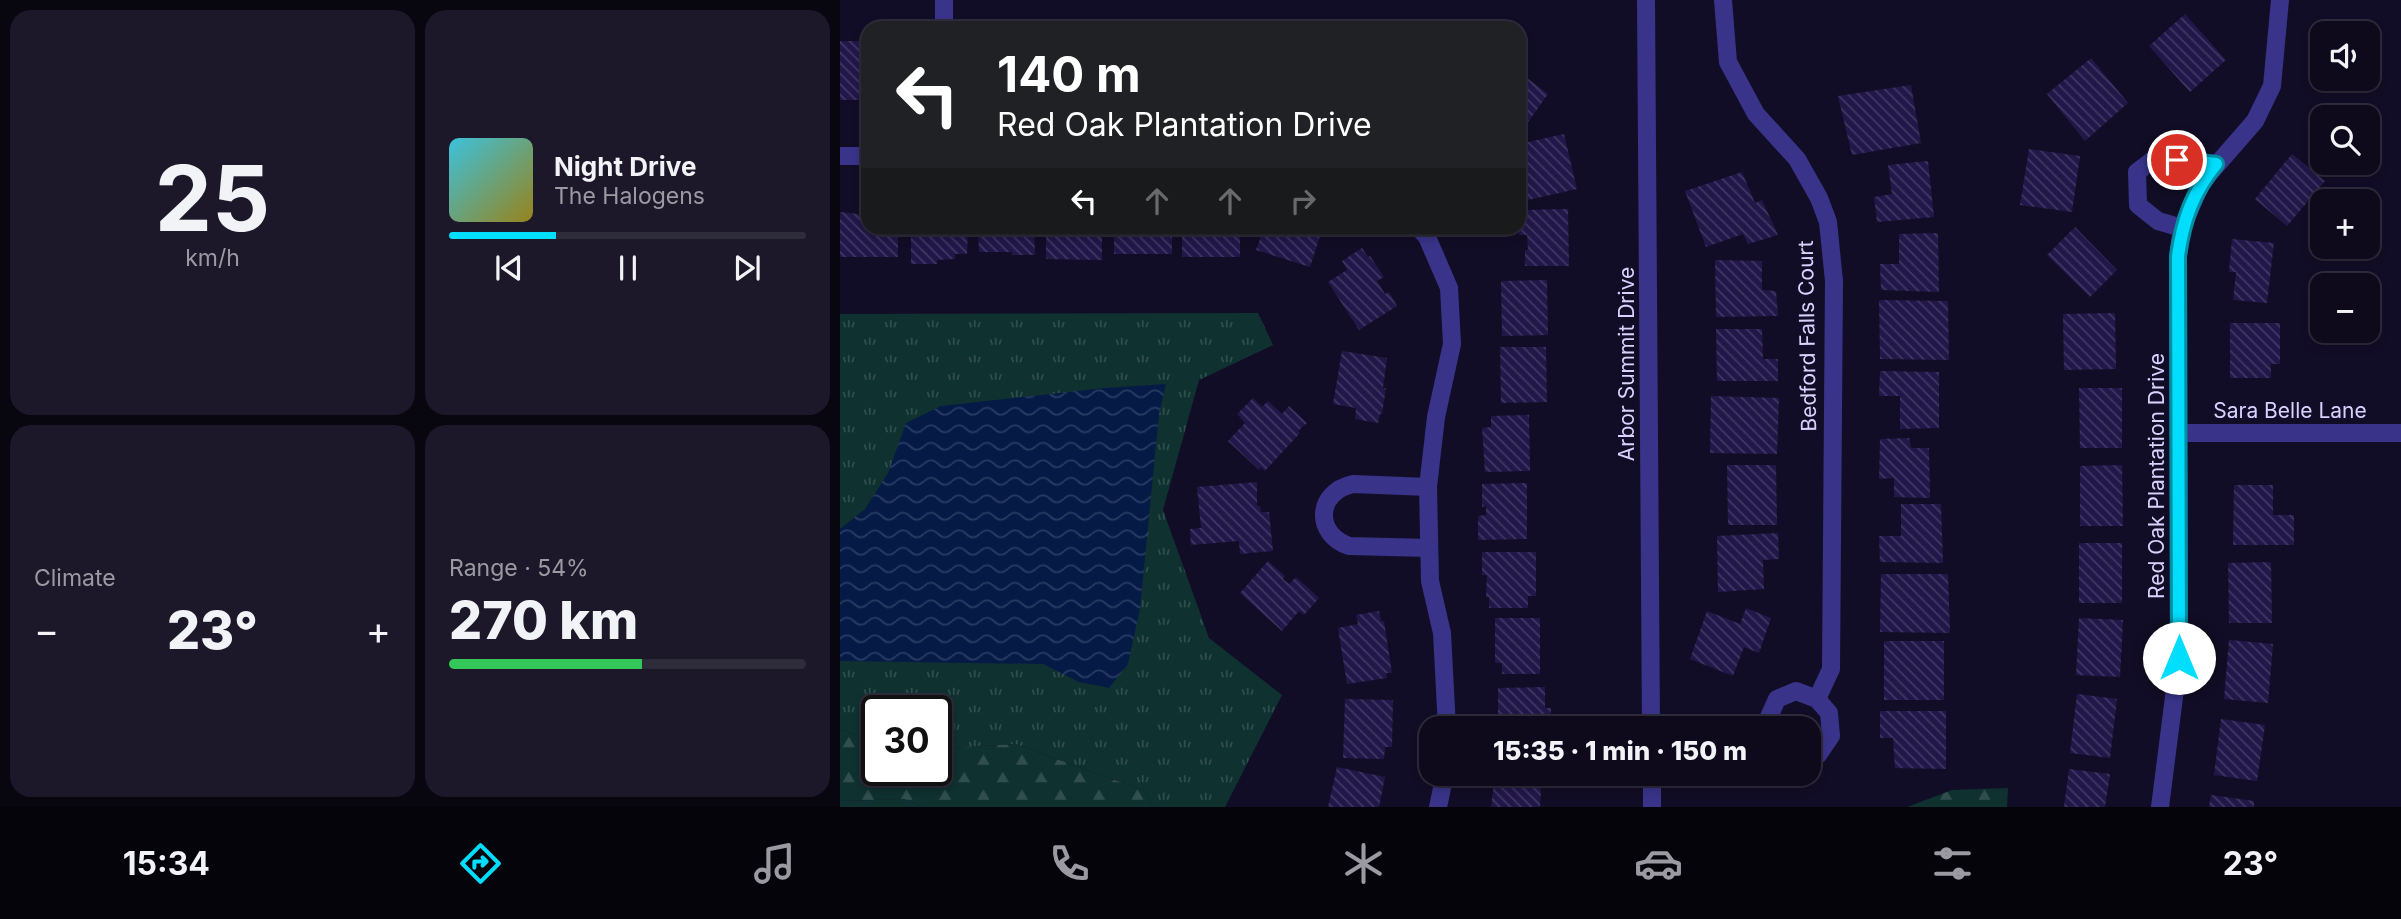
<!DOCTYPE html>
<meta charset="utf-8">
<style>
:root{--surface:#0e0a1c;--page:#1c1829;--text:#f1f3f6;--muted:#9b9aa3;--line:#2e2b3b;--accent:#00ddfd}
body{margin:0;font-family:Inter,sans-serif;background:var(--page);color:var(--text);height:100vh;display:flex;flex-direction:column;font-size:26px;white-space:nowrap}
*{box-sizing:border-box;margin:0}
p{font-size:23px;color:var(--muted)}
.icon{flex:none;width:38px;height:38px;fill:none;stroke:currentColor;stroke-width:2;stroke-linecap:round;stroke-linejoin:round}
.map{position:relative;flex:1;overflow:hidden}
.details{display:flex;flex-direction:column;gap:10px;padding:10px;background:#08060f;width:840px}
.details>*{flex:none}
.top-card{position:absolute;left:21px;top:21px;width:665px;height:214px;border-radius:21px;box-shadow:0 4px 10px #0003,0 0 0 2px var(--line);background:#202124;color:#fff;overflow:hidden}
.controls{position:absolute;left:1470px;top:21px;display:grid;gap:14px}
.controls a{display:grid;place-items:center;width:70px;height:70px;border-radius:14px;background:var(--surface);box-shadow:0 4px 10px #0003,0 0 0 2px var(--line);font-size:35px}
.speed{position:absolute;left:21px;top:695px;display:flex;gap:14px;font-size:35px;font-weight:700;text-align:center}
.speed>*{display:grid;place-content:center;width:91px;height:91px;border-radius:50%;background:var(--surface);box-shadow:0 4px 10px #0003,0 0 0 2px var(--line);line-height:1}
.speed .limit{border:4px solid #111;border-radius:10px;background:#fff;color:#111}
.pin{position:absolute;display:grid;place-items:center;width:60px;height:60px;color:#fff;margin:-30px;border:4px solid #fff;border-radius:50%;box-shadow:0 2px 7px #0007}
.me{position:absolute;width:77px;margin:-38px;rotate:0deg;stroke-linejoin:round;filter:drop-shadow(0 0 5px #0008)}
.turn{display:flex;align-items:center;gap:24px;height:147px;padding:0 21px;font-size:32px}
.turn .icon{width:91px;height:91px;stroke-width:2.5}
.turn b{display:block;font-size:49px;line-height:60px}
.lanes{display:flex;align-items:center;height:66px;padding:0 21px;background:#0003;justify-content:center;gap:35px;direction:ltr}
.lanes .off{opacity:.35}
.big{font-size:52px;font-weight:800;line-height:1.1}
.details .card{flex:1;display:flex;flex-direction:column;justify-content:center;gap:10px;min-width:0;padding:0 24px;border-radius:21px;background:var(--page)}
.details .dial{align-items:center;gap:0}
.dial b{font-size:91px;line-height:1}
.song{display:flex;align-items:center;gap:21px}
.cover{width:84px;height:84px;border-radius:10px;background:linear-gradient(135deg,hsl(190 70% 55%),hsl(50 70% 35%))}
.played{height:7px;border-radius:4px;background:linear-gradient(90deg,var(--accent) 30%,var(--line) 30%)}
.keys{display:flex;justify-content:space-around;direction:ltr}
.heat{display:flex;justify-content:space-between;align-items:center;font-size:38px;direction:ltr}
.charge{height:10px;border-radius:5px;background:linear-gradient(90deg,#34c759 54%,var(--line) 0)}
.details .tiles{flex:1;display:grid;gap:10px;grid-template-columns:repeat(2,1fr)}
.trip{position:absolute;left:579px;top:716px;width:402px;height:70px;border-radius:21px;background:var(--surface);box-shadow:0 4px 10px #0003,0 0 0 2px var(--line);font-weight:800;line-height:70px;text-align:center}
.tab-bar{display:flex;height:112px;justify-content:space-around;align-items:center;background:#06040b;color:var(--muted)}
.tab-bar .icon{width:49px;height:49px}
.tab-bar .active{color:var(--accent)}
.tab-bar b{font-size:32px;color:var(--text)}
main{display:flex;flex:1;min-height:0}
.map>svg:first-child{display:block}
</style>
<main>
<section class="details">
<div class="tiles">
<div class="card dial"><b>25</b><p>km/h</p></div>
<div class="card">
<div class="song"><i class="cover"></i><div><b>Night Drive</b><p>The Halogens</p></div></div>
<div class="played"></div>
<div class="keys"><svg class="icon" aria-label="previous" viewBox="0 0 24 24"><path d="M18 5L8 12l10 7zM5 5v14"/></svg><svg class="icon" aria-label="pause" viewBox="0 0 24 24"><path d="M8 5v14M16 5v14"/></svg><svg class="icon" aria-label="next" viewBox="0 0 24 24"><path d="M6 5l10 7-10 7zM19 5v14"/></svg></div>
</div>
<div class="card"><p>Climate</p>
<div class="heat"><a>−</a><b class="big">23°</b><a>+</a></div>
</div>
<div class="card"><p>Range · 54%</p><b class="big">270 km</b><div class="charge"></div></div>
</div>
</section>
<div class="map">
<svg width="1561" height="807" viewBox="0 0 1561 807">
<defs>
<pattern id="grass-tufts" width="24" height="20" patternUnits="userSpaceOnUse" patternTransform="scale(1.75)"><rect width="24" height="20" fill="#0f3130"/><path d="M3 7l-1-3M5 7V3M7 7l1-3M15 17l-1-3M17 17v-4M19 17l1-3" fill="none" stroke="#314e4f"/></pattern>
<pattern id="forest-firs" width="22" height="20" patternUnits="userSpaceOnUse" patternTransform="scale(1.75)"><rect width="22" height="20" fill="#0f3130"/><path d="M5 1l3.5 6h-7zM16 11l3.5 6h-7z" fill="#314e4f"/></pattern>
<pattern id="water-waves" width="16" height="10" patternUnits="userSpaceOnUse" patternTransform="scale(1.75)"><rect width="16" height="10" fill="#051b46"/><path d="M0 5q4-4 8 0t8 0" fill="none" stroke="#293b62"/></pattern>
<pattern id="building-back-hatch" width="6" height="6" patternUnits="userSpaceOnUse" patternTransform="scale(1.75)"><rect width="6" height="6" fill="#221749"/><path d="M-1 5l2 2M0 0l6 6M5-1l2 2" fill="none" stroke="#413864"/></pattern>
</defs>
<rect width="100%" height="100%" fill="#120d26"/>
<g fill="url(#grass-tufts)">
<polygon points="418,313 433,345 359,380 323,510 369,638 442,695 385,807 313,807 305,791 175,744 96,749 96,710 37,710 37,743 0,729 0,314"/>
<polygon points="64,799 83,807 0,807 0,801"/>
</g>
<g fill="url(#forest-firs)">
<polygon points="0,729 37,743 37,770 96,770 96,749 175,744 305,791 313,807 83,807 64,799 0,801"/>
<polygon points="1168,788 1167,807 1067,807 1112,790"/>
</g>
<polygon fill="url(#water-waves)" points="326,384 319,415 300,609 288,664 269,688 239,682 203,664 0,661 0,529 25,509 48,473 66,423 101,406 264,388"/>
<g fill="url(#building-back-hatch)">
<polygon points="1345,14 1386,60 1350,92 1309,46"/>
<polygon points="0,41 20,41 20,45 28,45 28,105 22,105 22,100 0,100"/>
<polygon points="1251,58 1288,103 1245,141 1207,94"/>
<polygon points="679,68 685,72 683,75 708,94 681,132"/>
<polygon points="1071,85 1081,143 1012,155 998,96"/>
<polygon points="724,134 737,189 688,200 679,158 679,144"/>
<polygon points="1189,149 1240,156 1232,212 1180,205"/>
<polygon points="1452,154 1485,181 1447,226 1415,199"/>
<polygon points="1088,161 1094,217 1037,222 1034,197 1052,194 1048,165"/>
<polygon points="902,172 915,203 922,200 938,235 908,244 903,234 866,247 845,191"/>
<polygon points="728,209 729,266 685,266 685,250 688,250 687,235 679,235 679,210"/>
<polygon points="0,212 28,215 28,228 58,228 58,257 0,257"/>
<polygon points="1235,227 1277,270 1250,297 1207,255"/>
<polygon points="71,228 128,228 127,254 115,254 115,259 97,260 97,264 71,264"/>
<polygon points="138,228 194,228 195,255 172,255 172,252 139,252"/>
<polygon points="206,228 262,228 262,260 206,259"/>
<rect x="274" y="228" width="58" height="26"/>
<rect x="342" y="228" width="58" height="29"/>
<polygon points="424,228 472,228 482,230 470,267 416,250"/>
<polygon points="1098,233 1099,292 1041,290 1040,264 1059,264 1059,234"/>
<polygon points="1392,239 1434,243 1427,303 1393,300 1396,272 1389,272"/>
<polygon points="522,248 528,257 530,256 544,277 537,281 545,294 549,292 557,306 519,330 488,282 507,270 502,261"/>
<polygon points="875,260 922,261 922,290 936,291 938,316 876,317"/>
<polygon points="707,280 708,335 662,336 661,281"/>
<polygon points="1039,300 1108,301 1109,360 1040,359"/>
<polygon points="1275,313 1276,369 1224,370 1223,314"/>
<polygon points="1390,323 1440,323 1440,364 1431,364 1431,378 1390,378"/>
<polygon points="876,329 922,329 923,359 938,359 938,381 877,381"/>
<polygon points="660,347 706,347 707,402 661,403"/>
<polygon points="502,351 547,358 543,388 546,388 542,414 540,414 538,423 515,419 516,408 493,404"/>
<polygon points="1040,371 1099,372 1099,428 1060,429 1060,396 1039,396"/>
<polygon points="1239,388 1282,388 1282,448 1240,448"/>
<polygon points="871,396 939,398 937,454 870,453"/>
<polygon points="413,398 422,407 428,401 442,414 449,406 467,423 458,431 460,433 425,471 421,467 419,470 388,441 405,423 397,414"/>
<polygon points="689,415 690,471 645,472 642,428 651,427 651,416"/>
<polygon points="1069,438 1071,448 1089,448 1090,498 1054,497 1054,478 1039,479 1040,439"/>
<polygon points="887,465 936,465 937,525 888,525"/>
<polygon points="1282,465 1283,526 1240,526 1240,466"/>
<polygon points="417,482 417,506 420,506 421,512 429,512 433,551 400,554 399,541 351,545 350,529 361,528 357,487"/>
<polygon points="687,483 687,539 638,540 638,516 646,515 646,506 642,507 642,484"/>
<polygon points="1394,485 1433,485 1433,515 1454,515 1454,545 1393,545"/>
<polygon points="1061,504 1101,504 1103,563 1040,562 1039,536 1061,536"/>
<polygon points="938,533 939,559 923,560 924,589 878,592 877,536"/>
<rect x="1239" y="543" width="43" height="60"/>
<polygon points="642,552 696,552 696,596 688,596 688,608 649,608 649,597 646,597 647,575 642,575"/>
<polygon points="428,561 445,576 443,579 449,584 456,577 479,598 464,615 459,611 442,631 400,593"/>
<polygon points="1431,562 1432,623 1389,623 1388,563"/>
<polygon points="1041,574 1108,574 1110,633 1040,632"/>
<polygon points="906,608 931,618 919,653 904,647 893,676 850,659 867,611 900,624"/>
<polygon points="539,611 541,621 544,621 552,673 546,673 547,678 507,684 498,628 518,624 516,615"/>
<polygon points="655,618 700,618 700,674 662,674 662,663 655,663"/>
<polygon points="1239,618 1283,620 1280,677 1236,675"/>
<polygon points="1389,640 1433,644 1428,703 1384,699"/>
<rect x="1044" y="641" width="60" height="59"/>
<polygon points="705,687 705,708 711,708 711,728 660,728 660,720 664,720 665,715 658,714 658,688"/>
<polygon points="1237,694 1277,699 1270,758 1230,753"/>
<polygon points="505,699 553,700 552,747 545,747 544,759 503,758"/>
<polygon points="1040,711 1106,711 1106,769 1055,768 1053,738 1040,738"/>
<polygon points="1381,719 1425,725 1417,781 1374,775"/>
<polygon points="497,767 545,777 539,807 488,807"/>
<polygon points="1229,769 1270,774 1265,807 1224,807"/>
<polygon points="655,774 702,774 700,807 651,807"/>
<polygon points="1371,795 1414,801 1414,807 1369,807"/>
</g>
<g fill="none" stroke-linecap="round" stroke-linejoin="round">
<g stroke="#393489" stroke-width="18">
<polyline points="806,0 811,728"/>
<polyline points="883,0 888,62 916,114 957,159 979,198 988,222 994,281 991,669 977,699"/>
<polyline points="104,28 104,0"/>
<polyline points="0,156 28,156"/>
<polyline points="579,228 587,237 609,288 612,344 596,417 588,487 590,581 602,633 607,728"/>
<polyline points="1342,228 1318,221 1298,205 1297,172 1317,157 1376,164"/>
<polyline points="1338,433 1561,433"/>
<path d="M 588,487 L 513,484 C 476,492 474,534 509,546 L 589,548"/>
<polyline points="924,728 937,699 956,691 977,699 989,713 991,736 978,755 970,757"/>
<polyline points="812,774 812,807"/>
<polyline points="598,807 605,774"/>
<polyline points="1320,807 1339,658 1338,256 1342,228 1361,183 1415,121 1432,86 1440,0"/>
</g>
</g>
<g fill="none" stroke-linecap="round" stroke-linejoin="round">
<g stroke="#0090a4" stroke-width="18">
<path id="route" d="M 1337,160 L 1376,164 C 1353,192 1343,220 1338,256 L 1339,658"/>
</g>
<use href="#route" stroke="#00ddfd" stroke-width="12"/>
</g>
<g text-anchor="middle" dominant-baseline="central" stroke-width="7" stroke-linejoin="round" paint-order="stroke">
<g font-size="21" fill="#d8d2ff" stroke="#120d26">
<text transform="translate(967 336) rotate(-91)">Bedford Falls Court</text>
<text transform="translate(786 364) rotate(-90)">Arbor Summit Drive</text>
<text x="1450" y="410">Sara Belle Lane</text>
<text transform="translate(1316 476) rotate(-90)">Red Oak Plantation Drive</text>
</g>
</g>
</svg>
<div class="controls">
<a><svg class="icon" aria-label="sound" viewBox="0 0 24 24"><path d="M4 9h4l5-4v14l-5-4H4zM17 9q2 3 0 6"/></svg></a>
<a><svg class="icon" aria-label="search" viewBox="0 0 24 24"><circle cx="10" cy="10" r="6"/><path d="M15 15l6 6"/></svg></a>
<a>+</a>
<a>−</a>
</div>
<div class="speed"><div class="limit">30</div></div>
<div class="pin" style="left:1337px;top:160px;background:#d93025"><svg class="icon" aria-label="arrive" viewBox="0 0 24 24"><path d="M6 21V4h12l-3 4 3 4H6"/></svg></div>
<svg class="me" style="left:1339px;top:658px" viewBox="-20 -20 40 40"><circle r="19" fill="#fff"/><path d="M0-13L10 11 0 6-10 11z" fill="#00ddfd"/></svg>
<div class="trip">15:35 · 1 min · 150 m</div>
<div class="top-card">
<div class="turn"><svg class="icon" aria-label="left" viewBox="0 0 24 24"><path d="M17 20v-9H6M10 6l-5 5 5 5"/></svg><div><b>140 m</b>Red Oak Plantation Drive</div></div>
<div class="lanes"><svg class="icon" aria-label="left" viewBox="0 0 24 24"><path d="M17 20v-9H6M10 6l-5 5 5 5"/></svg><svg class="icon off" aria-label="ahead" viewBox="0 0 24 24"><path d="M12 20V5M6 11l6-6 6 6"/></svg><svg class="icon off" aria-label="ahead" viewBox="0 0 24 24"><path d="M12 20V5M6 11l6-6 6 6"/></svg><svg class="icon off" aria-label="right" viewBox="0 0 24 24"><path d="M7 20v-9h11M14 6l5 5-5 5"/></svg></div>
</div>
</div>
</main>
<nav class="tab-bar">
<b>15:34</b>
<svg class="icon active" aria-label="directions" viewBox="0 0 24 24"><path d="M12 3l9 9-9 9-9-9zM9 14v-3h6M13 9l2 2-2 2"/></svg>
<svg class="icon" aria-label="music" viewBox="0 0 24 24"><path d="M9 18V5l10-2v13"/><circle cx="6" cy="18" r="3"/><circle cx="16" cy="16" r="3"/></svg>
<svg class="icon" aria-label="phone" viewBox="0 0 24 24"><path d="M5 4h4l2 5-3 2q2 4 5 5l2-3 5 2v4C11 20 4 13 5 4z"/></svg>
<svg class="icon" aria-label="climate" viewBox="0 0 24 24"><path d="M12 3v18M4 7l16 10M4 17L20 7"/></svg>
<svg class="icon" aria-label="car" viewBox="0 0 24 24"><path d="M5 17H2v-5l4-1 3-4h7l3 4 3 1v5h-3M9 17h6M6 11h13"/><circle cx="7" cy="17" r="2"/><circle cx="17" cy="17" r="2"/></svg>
<svg class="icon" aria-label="filters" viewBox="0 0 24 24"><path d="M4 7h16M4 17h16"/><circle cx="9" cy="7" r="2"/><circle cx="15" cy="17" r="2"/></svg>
<b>23°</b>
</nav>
